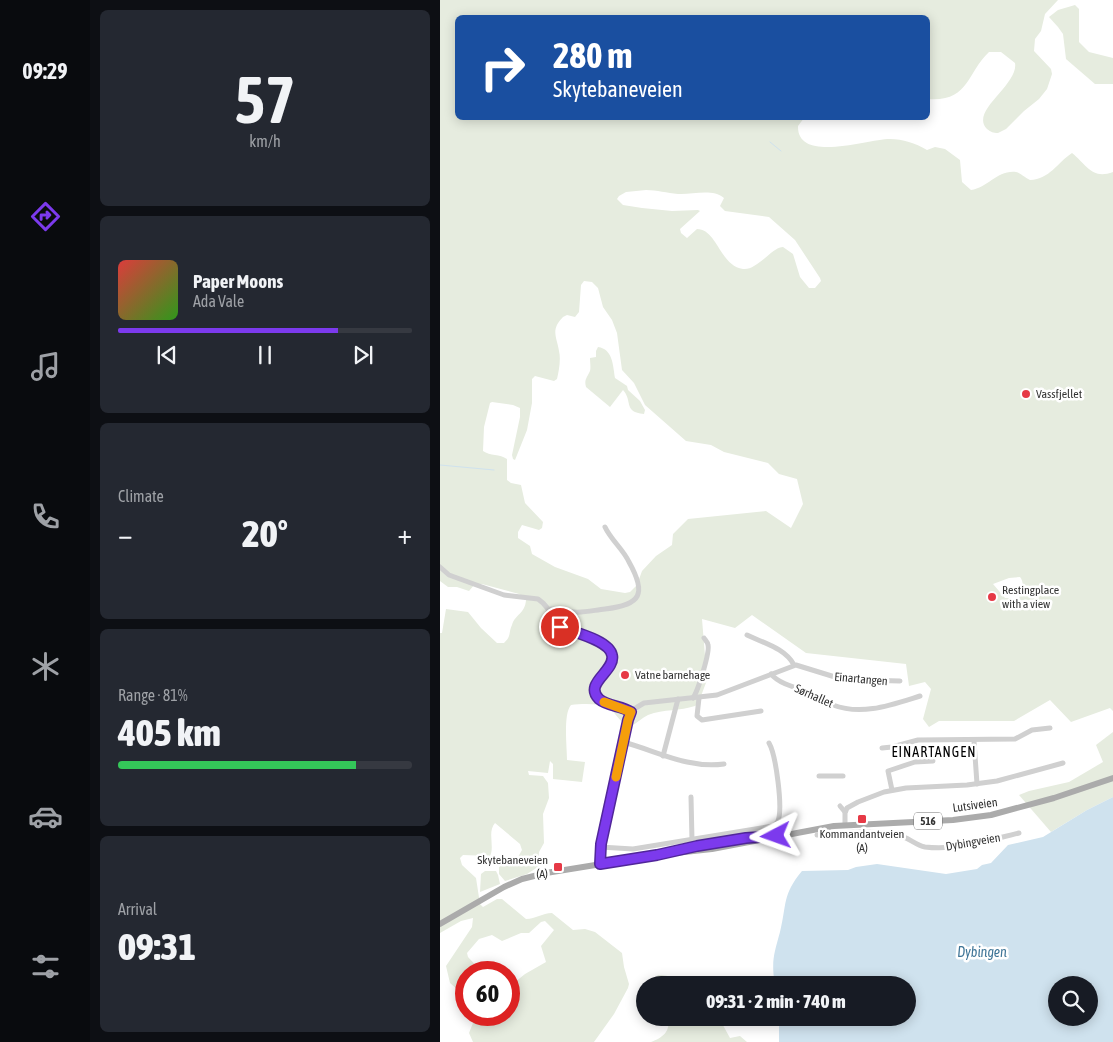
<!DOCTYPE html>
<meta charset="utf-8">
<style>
:root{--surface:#171b24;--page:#242831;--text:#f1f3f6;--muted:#9ea1a6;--line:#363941;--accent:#7c3aed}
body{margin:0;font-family:"Asap Condensed",sans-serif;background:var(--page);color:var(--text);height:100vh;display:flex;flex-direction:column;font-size:19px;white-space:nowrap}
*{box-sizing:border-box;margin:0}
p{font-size:16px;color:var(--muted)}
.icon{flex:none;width:28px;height:28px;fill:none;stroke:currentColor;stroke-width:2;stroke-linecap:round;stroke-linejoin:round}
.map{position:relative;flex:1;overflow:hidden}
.panel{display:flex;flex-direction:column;gap:10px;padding:10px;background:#0d0f14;width:350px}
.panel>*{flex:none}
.banner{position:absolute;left:15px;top:15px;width:475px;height:105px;border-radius:8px;box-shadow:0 2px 12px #0003;background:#1a4fa0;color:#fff;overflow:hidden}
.controls{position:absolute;left:608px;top:976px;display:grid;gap:10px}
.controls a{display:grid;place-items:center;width:50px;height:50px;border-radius:50%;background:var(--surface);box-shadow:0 2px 12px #0003;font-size:25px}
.speed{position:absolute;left:15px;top:961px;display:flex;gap:10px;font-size:25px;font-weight:700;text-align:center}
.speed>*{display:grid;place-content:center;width:65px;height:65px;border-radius:50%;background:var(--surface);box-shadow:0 2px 12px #0003;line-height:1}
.speed .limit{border:8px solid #d22;background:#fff;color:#111}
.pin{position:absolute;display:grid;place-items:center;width:42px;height:42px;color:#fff;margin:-21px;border:2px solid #fff;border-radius:50%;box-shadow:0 1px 5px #0007}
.me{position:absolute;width:55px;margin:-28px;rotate:266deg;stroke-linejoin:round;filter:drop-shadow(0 0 4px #0008)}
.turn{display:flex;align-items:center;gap:18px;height:105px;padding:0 15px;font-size:22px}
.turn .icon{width:65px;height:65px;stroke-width:2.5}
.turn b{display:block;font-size:35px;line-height:42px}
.big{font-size:38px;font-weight:800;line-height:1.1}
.panel .tile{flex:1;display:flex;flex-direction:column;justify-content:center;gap:8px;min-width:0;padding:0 18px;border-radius:8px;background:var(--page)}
.panel .dial{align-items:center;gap:0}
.dial b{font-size:65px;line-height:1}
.song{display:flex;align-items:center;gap:15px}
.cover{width:60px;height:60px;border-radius:8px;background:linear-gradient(135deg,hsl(0 70% 55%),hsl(110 70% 35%))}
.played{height:5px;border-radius:2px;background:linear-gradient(90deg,var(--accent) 75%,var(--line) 75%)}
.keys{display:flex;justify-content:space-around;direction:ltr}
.heat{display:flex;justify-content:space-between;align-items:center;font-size:28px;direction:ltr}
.charge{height:8px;border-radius:4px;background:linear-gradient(90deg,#34c759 81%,var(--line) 0)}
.trip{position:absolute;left:196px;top:976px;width:280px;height:50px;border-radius:25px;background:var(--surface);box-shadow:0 2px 12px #0003;font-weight:800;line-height:50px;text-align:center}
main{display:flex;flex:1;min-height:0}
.menu{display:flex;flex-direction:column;width:90px;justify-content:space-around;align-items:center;background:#090b0e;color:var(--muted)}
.menu .icon{width:35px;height:35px}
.menu .on{color:var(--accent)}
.menu b{font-size:22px;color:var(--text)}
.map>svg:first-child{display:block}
</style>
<main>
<nav class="menu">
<b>09:29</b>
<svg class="icon on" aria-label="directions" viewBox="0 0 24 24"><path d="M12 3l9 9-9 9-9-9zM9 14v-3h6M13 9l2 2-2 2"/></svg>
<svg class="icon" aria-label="music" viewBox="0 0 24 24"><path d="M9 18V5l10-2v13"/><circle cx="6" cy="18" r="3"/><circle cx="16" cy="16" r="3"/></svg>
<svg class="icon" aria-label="phone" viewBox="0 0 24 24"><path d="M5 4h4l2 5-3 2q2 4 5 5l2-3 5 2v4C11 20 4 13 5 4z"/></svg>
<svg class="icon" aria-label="climate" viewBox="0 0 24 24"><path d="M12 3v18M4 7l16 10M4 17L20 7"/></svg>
<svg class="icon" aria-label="car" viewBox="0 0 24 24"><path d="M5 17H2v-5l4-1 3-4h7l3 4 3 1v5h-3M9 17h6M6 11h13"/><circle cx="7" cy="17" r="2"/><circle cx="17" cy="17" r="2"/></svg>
<svg class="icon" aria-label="filters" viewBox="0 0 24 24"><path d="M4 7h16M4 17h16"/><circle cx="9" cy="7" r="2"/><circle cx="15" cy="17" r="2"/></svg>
</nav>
<section class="panel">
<div class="tile dial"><b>57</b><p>km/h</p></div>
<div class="tile">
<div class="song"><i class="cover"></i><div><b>Paper Moons</b><p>Ada Vale</p></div></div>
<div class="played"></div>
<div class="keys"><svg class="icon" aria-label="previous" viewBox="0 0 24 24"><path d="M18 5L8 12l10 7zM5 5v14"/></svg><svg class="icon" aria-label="pause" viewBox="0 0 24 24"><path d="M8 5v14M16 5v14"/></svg><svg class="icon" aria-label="next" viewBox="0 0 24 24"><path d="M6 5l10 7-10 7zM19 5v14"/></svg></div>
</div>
<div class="tile"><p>Climate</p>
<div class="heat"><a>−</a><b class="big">20°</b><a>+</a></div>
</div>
<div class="tile"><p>Range · 81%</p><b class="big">405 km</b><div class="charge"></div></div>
<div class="tile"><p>Arrival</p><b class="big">09:31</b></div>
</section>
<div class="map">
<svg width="673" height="1042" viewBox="0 0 673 1042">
<rect width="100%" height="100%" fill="#fff"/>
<g fill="#e6ecdf" fill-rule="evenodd">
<path d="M 0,0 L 618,0 L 605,14 L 601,31 L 595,39 L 594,51 L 611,69 L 612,74 L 607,89 L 599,99 L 584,111 L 566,129 L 558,133 C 553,133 551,132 547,129 C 529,111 579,85 575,63 L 561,52 L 549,52 C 526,74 529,102 488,99 L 488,18 L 18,18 L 18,118 L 364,118 L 358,126 C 357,164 428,139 450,139 C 463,139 475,143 487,150 L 495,147 L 505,149 L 520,160 L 522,182 L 531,190 C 548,188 557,170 576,172 C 581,173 585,178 590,180 C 610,179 617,163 632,153 C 647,165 652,180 673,172 L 673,711 L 670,708 L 631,722 L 610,700 L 574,721 L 499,721 L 489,727 L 483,719 L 491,689 L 485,682 L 469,686 L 466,664 L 366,653 L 312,615 L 295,628 L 262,619 L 267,680 L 258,704 L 255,706 C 240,711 224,709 208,715 C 202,718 197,723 191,726 C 179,725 176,710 166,707 C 156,703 141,704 131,705 C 123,714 127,747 127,760 L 145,762 L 142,782 L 113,779 L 113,764 L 110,761 L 108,773 L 88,771 L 89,775 L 103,776 L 108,783 L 109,798 L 103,814 L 104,843 L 99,852 L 98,867 L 87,874 L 65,881 L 59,874 L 59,867 L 64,862 L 78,857 L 82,850 L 80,844 L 55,823 C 47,832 55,846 50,856 L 23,855 L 20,858 L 22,865 L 36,878 L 40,904 L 43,907 L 57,899 L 62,899 L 86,919 C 96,919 102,913 112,913 L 133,930 L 145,929 L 155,932 L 182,953 L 184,967 L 189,984 L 188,988 L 174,1014 L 154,1042 L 33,1042 L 29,1033 L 33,1023 L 42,1015 L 69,1015 L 69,987 L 85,974 L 106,962 L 101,946 L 114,930 L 105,921 L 101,922 L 89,933 L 81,933 L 62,941 L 52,935 L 39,939 L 27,953 L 28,957 L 42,972 L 26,972 L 26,986 L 17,989 L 10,983 L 6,966 L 32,927 L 33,918 L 21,921 L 0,933 L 0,633 L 2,633 L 6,609 L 28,612 L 41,628 L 57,643 L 64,643 C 72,635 68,634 72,625 C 75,614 85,614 86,600 L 79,594 L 42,584 L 35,584 L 29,591 L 17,587 L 8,587 L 0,581 ZM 206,190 C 217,190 227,193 238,194 C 252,195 272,188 284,198 L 280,206 L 285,211 L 329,217 L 355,240 L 380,278 L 381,281 L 375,288 L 369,288 L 360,277 L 353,254 L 343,247 C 332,247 317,271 303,269 C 280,266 277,229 257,229 L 247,238 L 241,233 L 240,229 L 260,211 L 258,210 L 232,211 L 202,208 L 183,205 L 177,199 L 179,196 L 186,192 ZM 144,281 L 152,282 L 158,288 L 163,307 L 172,320 L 177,333 L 182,370 L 194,383 L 205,405 L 246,441 L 271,445 L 284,452 L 328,463 L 339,474 L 357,479 L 363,504 L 351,528 L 326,511 L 248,519 L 233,534 L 232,545 L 216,556 L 202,571 L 197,585 L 190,592 L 185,593 L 161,589 L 148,579 L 115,567 L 92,554 L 90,546 L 78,538 L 78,532 L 82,525 L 99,530 L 102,528 L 103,522 L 85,503 L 81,485 L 71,483 L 67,480 L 67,459 C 60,454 50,456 43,451 L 44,427 L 50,403 L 52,402 L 73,405 L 80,408 L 80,417 L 72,455 L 73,459 L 75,460 L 87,430 L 92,403 L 92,379 L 95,376 L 114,381 L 117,379 C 119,371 121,359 119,351 C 117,337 110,330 123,317 L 127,315 L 135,317 L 139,312 L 141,285 ZM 580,577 C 585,583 582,591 579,598 L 565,598 L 553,584 L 569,578 Z"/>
<polygon points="635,5 639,9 639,42 649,52 673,58 673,84 655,84 626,59 623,34 618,27 609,17 618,10"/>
<path d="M 158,347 C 173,349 173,366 175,378 L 187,386 L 188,390 L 200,401 L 205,410 L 204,414 C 183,412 193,401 183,390 L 170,407 L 146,387 C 144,379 147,378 150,371 C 151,368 150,362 150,358 L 156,357 L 156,351 Z"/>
<polygon points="673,732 673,797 647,810 611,832 579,795 589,791 629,782 663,762 656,745"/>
<polygon points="45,871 56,871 58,875 60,884 40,892 41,874"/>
<path d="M 218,975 C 230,975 239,979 249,985 L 213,985 L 213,980 Z"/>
<path d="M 227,1018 L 279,1018 L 290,1038 L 300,1036 L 307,1042 L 211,1042 C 222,1038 232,1031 227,1018 Z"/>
</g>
<path fill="#cfe2ee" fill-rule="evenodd" d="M 673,797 L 673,1042 L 339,1042 L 339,1018 L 468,1018 L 468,985 L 335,985 C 331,961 334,954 340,932 C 347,904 342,895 362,871 L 408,870 L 416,867 L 437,864 L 506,874 L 537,869 L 542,865 L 551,863 L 568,845 L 603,837 L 647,810 ZM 616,985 L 649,985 L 649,1018 L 616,1018 Z"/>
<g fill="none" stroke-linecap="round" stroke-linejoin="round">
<g stroke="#cfe2ee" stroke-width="1">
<polyline points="330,142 341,151"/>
<polyline points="0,465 54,470"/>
</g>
<g stroke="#d0d0d0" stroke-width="5">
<path d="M 165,527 C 171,540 183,549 189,562 C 207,594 201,605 165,609 C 155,610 144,613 134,612 C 126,612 119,609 111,609 L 108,612 L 107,618 C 117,634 153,633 167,646 C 186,663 152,676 155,694 L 162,701 L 191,712"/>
<polyline points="0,567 9,575 64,595 98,599 103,603 109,610"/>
<path d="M 307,635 C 323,643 345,648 354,665"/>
<path d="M 331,674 C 339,684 357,688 369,692 C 377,696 384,702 393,705 C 422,716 451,705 480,696"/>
<path d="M 253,698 C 258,691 270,652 268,645 C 268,642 265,640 264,638"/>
<polyline points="259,698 257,716 262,720 321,711"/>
<polyline points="534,741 537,784"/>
<path d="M 183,742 C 217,751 248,769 284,764"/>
<polyline points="442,748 452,747 478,740 575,739 592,730 610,728"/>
<polyline points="223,756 238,699"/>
<polyline points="379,776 403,776"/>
<polyline points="452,790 448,771 475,762 493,761"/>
<polyline points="251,797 252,840"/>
<polyline points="400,806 405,812"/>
<polyline points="405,825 405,813 407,808 418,802 444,792 466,788 527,785 557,781 623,763"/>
<path d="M 377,835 C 403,832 431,830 457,835 C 467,836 475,845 485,847 C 517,851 549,840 579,833"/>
<path d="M 160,847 L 193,849 L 333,826 C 336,824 337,823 338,821 C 343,808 336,755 329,743"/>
<polyline points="160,864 161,843 188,720 194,709 204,703 277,695 356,665 395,677 422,680 460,681"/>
</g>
<g stroke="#ababab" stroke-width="6">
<polyline points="239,849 323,837"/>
<polyline points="0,924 64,887 82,879 106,873 217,855 272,849 394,826 513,820 551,815 614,798 673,778"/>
</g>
</g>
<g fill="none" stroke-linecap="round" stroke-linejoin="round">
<g stroke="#51269a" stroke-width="12">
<path id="route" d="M 120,627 C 133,632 169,640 172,655 C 176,671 143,683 159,699 C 167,706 182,706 191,712 L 188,720 L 161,844 L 160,864 L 217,855 L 257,846 L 306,838 L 336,836"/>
</g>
<use href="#route" stroke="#7c3aed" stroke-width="9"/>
<polyline stroke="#f59e0b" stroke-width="9" points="164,702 191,712 188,720 176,777"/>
</g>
<g fill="#e63946" stroke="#fff" stroke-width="2">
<circle cx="586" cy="394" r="5"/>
<circle cx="552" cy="597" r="5"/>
<circle cx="185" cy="675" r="5"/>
<rect x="417" y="814" width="10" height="10" rx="2.5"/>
<rect x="113" y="862" width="10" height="10" rx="2.5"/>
</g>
<g text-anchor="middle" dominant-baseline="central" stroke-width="5" stroke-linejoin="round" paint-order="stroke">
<rect fill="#fff" stroke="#707070" stroke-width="1" x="474" y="812.5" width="28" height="17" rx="4"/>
<g font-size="11" font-weight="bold" fill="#333">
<text x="488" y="821">516</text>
</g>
<g font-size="12" fill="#333" stroke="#fff" text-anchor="start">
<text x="596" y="394">Vassfjellet</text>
<text x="562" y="590">Restingplace<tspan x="562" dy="14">with a view</tspan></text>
<text x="195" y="675">Vatne barnehage</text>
<text x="422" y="834" text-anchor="middle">Kommandantveien<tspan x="422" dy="14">(A)</tspan></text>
<text x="108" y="860" text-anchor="end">Skytebaneveien<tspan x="108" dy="14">(A)</tspan></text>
</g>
<g font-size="12" fill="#333" stroke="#fff">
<text transform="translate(421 679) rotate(5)">Einartangen</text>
<text transform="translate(374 696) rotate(24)">Sørhallet</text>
<text transform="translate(535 805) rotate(-8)">Lutsiveien</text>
<text transform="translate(533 842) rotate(-10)">Dybingveien</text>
</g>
<g font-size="14" letter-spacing="1" fill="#000" stroke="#fff">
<text x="494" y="752">EINARTANGEN</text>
</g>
<g font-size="14" font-style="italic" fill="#3f7597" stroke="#fff">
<text x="542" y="952">Dybingen</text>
</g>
</g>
</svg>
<div class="controls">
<a><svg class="icon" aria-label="search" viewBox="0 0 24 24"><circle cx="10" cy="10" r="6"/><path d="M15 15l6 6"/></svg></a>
</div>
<div class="speed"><div class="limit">60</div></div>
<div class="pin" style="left:120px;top:627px;background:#d93025"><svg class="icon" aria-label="arrive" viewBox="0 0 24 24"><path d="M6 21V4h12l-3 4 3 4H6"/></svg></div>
<svg class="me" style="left:336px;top:836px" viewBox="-20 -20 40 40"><path d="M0-17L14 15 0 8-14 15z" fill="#7c3aed" stroke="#fff" stroke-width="4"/></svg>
<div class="trip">09:31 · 2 min · 740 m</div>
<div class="banner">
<div class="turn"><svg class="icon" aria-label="right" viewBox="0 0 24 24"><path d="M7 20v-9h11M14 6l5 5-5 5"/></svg><div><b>280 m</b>Skytebaneveien</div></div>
</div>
</div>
</main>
